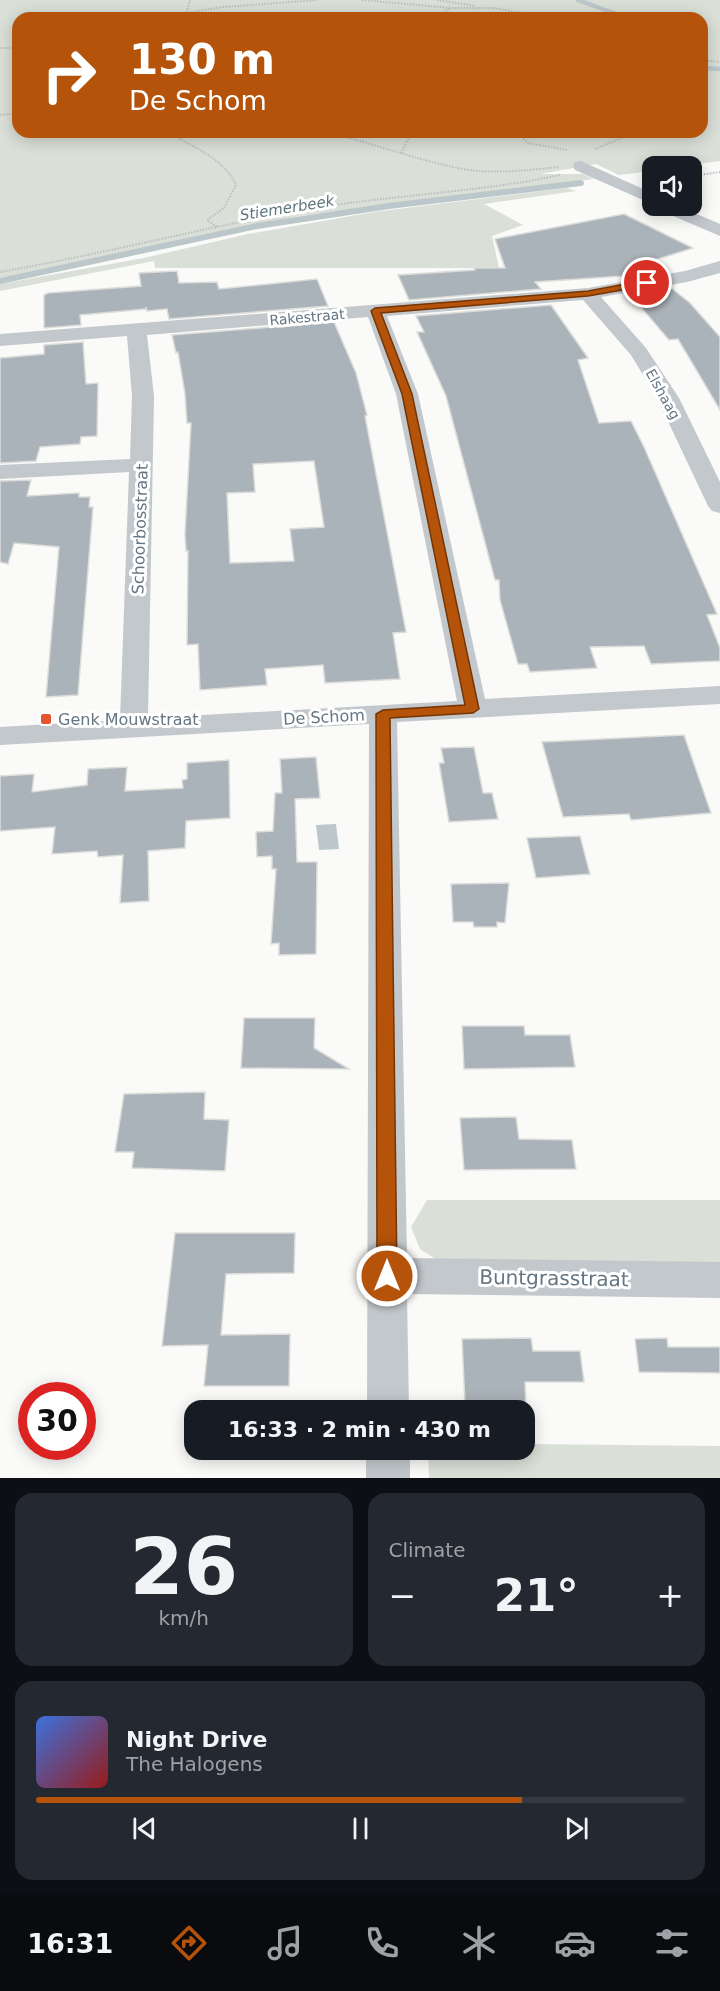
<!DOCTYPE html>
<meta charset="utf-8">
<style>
:root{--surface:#171b24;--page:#242831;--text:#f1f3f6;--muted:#9ea1a6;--line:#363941;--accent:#b45309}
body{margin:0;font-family:"DejaVu Sans",sans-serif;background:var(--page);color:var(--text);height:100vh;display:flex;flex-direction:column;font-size:22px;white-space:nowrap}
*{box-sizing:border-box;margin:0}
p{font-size:20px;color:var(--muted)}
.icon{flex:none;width:33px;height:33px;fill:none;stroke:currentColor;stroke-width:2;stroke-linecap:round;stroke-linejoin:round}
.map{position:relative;height:1478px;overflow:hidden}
.sheet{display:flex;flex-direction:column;gap:15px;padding:15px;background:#0d0f14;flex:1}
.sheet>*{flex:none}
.banner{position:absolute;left:12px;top:12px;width:696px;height:126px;border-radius:18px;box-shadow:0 3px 15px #0003;background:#b45309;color:#fff;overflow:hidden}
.fabs{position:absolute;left:642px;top:156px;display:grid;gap:12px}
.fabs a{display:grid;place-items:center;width:60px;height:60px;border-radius:12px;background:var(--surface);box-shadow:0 3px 15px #0003;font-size:30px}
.speed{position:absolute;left:18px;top:1382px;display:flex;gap:12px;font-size:30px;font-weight:700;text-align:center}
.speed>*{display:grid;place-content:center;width:78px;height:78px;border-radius:50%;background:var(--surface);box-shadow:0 3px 15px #0003;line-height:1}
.speed .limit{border:9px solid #d22;background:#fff;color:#111}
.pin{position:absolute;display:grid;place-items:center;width:51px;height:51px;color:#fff;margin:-26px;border:3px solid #fff;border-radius:50%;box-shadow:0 2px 6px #0007}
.me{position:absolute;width:66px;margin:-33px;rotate:0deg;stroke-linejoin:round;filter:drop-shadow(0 0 4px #0008)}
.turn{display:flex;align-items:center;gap:21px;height:126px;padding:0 18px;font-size:27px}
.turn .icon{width:78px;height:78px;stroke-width:2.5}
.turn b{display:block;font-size:42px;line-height:51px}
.big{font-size:45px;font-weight:600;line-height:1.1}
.sheet .card{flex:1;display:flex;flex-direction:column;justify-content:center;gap:9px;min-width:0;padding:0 21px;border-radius:18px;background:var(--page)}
.sheet .dial{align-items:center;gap:0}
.dial b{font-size:78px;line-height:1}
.song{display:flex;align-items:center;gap:18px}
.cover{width:72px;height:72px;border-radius:9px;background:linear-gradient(135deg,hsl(220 70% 55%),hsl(0 70% 35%))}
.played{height:6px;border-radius:3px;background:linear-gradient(90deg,var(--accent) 75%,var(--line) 75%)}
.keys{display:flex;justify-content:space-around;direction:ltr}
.heat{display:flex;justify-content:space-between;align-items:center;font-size:33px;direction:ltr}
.sheet .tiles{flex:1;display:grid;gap:15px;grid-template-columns:1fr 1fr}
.card:last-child{grid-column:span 2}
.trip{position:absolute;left:184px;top:1400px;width:351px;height:60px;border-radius:18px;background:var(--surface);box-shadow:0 3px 15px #0003;font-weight:600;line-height:60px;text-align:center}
.tab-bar{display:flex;height:96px;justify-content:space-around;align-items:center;background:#090b0e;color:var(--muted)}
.tab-bar .icon{width:42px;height:42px}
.tab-bar .current{color:var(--accent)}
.tab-bar b{font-size:27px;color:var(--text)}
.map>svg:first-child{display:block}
</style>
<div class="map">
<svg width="720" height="1478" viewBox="0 0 720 1478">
<rect width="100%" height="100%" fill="#fafaf8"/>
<g fill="#dadfd7" fill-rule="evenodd">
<path d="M 0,0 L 720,0 L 720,161 L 683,166 L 652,166 L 652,171 L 619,175 L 596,164 L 540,174 L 583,174 L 594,179 L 300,216 L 0,279 ZM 18,18 L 702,18 L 702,132 L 18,132 Z"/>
<polygon points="567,188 576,191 484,204 523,225 492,236 499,268 155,268 154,261 0,291 0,284 144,258 248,234 374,212"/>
<polygon points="427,1200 720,1200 720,1262 440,1262 420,1249 411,1227"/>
<polygon points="525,1444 720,1446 720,1478 429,1478 428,1449 525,1449"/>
</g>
<polygon fill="#bbc7cb" points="336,824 339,849 319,850 316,825"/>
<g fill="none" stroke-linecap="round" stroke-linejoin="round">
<g stroke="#bbc7cb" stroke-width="4.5">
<polyline points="578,0 627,18"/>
<polyline points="702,63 703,68 720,69"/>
</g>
<polyline stroke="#bbc7cb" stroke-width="6" points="0,281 257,226 389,206 581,183"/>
</g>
<g fill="#aab3b9" stroke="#dcdcda" stroke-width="1.5" fill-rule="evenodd">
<polygon points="624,214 693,248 642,264 654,274 535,282 541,289 409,300 398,275 475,270 474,268 505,268 495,239"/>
<polygon points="177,271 179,283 217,282 219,289 317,279 328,306 169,319 167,309 147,311 146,307 146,309 80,315 81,325 44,328 44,295 48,293 141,286 139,273"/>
<polygon points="670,287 690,303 720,337 720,410 678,339 669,340 640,306 650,291"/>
<polygon points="551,305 588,358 578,360 599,423 631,421 644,447 717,614 707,615 720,648 720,661 651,664 644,646 590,647 597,668 530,672 527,664 518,664 500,600 499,580 495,580 446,396 417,332 424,332 416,316"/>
<path d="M 334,322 L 356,373 L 367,415 L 365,416 L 406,632 L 393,633 L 400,679 L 325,683 L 323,665 L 265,669 L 267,685 L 200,690 L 198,644 L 187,645 L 188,551 L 186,551 L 185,534 L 191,423 L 187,423 L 185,394 L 178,352 L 176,353 L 172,335 ZM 314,461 L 324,527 L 290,529 L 294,561 L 230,563 L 227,493 L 255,492 L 253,464 Z"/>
<polygon points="83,342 86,384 98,383 97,436 81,437 80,444 40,447 36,461 0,463 0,358 44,354 44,345"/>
<polygon points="31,480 27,496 79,493 79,497 90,497 89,507 93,507 78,695 46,697 59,547 14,543 8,564 0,562 0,481"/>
<polygon points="684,735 711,813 631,820 629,814 563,817 542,742"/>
<polygon points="474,747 483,793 492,793 498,819 449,822 439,763 444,763 441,748"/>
<polygon points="316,757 320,798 295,799 297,862 317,862 316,954 279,955 279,943 271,944 276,869 272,869 272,856 257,857 256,832 273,831 275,793 282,793 280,759"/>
<polygon points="229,760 230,818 186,821 185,848 148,851 149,901 120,903 123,855 98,857 97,851 52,854 55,827 0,831 0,776 34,774 32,792 87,785 88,769 127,767 125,791 183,788 182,780 187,779 187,763"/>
<polygon points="580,836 590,874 536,878 527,838"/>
<polygon points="509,883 505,923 497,922 497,927 474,927 473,922 453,922 451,884"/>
<polygon points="244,1018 315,1018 314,1048 349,1069 241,1068"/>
<polygon points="462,1026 524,1026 525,1035 570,1035 575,1067 464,1069"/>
<polygon points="205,1092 204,1119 229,1120 225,1171 132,1168 134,1152 115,1152 124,1094"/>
<polygon points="516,1117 519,1139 572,1140 576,1169 464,1170 460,1118"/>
<polygon points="175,1233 295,1233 294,1273 226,1274 221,1335 290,1334 289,1386 204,1386 208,1345 162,1346"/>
<polygon points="531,1338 533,1351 580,1351 584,1382 525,1382 526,1405 465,1405 462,1339"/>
<polygon points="667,1338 668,1347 720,1347 720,1373 639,1372 635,1339"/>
</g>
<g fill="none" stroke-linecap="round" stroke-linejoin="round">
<g stroke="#bbbfc2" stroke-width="2" stroke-dasharray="1.5 1.5" stroke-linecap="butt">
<polyline points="362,0 451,8 493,8"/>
<polyline points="437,0 476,6"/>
<polyline points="493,8 551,18"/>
<polyline points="187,13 223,7 318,0"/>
<polyline points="185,18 190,0"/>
<polyline points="420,18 444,12 450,8"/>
<polyline points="0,48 18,48"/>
<polyline points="702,60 720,62"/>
<polyline points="0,115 18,113"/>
<path d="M 183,132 L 178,138 C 200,150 225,161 236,185 L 224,208 L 207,220 L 217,227"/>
<path d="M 325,132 C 370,142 413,159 458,168 C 491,175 526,170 559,167"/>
<polyline points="517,132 528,143 567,150"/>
<polyline points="595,149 632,134 630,132"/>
<polyline points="401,153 410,136 417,132"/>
<polyline points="692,176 720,172"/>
<path d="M 0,272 C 102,254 202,228 303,210 C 388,195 475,193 560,175"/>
</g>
<g fill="#c3c8cc" fill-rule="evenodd">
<polygon points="581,161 652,193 652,204 575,170 573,166 575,162"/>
<polygon points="656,206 678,206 720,224 720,236 659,210"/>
<path d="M 720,261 L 720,273 L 687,282 L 601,297 L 646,348 L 679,398 L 720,482 L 720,513 L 712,511 L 708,506 L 657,398 L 631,355 L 583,300 L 387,316 L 418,394 L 485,699 L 720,686 L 720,704 L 397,722 L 407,1258 L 720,1262 L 720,1298 L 407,1294 L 409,1410 L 367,1410 L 369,724 L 0,745 L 0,727 L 120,720 L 129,472 L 0,479 L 0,465 L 130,459 L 132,396 L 127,336 L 0,346 L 0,334 L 588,288 L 685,271 ZM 368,317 L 396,394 L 457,701 L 148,718 L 154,396 L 147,335 Z"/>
<rect x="366" y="1449" width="44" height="29"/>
</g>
</g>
<polygon fill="#b45309" stroke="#753606" stroke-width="1.5" points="647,280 651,281 651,285 588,296 381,313 412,394 479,709 473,713 390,718 397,1276 394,1282 387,1285 380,1282 377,1276 376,714 383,710 465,705 402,394 371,311 375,308 588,291"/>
<rect fill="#e4572e" stroke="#fff" stroke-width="2" x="40" y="713" width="12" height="12" rx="3"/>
<g text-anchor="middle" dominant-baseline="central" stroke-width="6" stroke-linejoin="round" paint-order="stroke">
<g font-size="14" fill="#657683" stroke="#fff">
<text transform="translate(307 317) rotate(-5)">Rakestraat</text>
<text transform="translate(663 394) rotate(61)">Elshaag</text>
</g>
<g font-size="15" font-style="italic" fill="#60757c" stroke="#fff">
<text transform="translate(287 208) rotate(-9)">Stiemerbeek</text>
</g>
<g font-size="16" fill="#657683" stroke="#fff">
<text transform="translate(140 529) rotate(-88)">Schoorbosstraat</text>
<text transform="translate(324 717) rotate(-3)">De Schom</text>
</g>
<g font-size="16" fill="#657683" stroke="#fff" text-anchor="start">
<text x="58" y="719">Genk Mouwstraat</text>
</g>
<g font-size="20" fill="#657683" stroke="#fff">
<text transform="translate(554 1278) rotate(1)">Buntgrasstraat</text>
</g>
</g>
</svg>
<div class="fabs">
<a><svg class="icon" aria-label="sound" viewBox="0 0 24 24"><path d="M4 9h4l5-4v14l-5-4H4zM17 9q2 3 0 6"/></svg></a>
</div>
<div class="speed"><div class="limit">30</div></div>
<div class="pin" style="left:647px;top:283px;background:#d93025"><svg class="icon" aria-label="arrive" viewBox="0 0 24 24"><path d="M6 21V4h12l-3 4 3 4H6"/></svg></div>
<svg class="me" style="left:387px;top:1276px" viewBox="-20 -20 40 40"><circle r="17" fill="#b45309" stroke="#fff" stroke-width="3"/><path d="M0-11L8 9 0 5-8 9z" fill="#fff"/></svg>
<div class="trip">16:33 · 2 min · 430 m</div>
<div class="banner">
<div class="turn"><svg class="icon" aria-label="right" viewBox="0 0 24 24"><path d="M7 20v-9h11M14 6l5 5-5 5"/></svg><div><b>130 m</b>De Schom</div></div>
</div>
</div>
<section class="sheet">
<div class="tiles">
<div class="card dial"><b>26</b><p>km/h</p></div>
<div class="card"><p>Climate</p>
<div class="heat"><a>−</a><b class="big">21°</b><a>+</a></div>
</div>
<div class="card">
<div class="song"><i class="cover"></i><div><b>Night Drive</b><p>The Halogens</p></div></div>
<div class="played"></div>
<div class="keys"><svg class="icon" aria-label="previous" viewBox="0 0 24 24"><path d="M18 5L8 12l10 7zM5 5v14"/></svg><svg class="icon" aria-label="pause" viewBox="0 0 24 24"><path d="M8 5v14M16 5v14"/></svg><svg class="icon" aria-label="next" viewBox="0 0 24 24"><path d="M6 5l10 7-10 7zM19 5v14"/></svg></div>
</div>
</div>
</section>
<nav class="tab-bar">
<b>16:31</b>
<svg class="icon current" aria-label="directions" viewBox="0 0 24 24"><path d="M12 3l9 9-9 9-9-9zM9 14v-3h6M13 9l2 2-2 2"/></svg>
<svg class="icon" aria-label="music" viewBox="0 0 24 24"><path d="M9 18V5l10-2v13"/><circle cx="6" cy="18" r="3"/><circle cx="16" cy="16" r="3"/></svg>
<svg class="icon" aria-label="phone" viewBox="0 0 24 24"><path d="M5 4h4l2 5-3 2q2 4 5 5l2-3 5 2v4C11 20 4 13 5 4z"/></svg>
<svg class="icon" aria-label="climate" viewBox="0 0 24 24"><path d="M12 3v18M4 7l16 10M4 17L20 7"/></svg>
<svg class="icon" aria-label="car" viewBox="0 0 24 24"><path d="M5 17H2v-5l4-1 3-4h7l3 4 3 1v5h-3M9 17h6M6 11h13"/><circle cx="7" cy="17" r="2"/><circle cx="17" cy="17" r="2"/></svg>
<svg class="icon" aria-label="filters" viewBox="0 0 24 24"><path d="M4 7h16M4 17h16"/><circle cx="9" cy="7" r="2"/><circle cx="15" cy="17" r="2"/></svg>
</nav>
